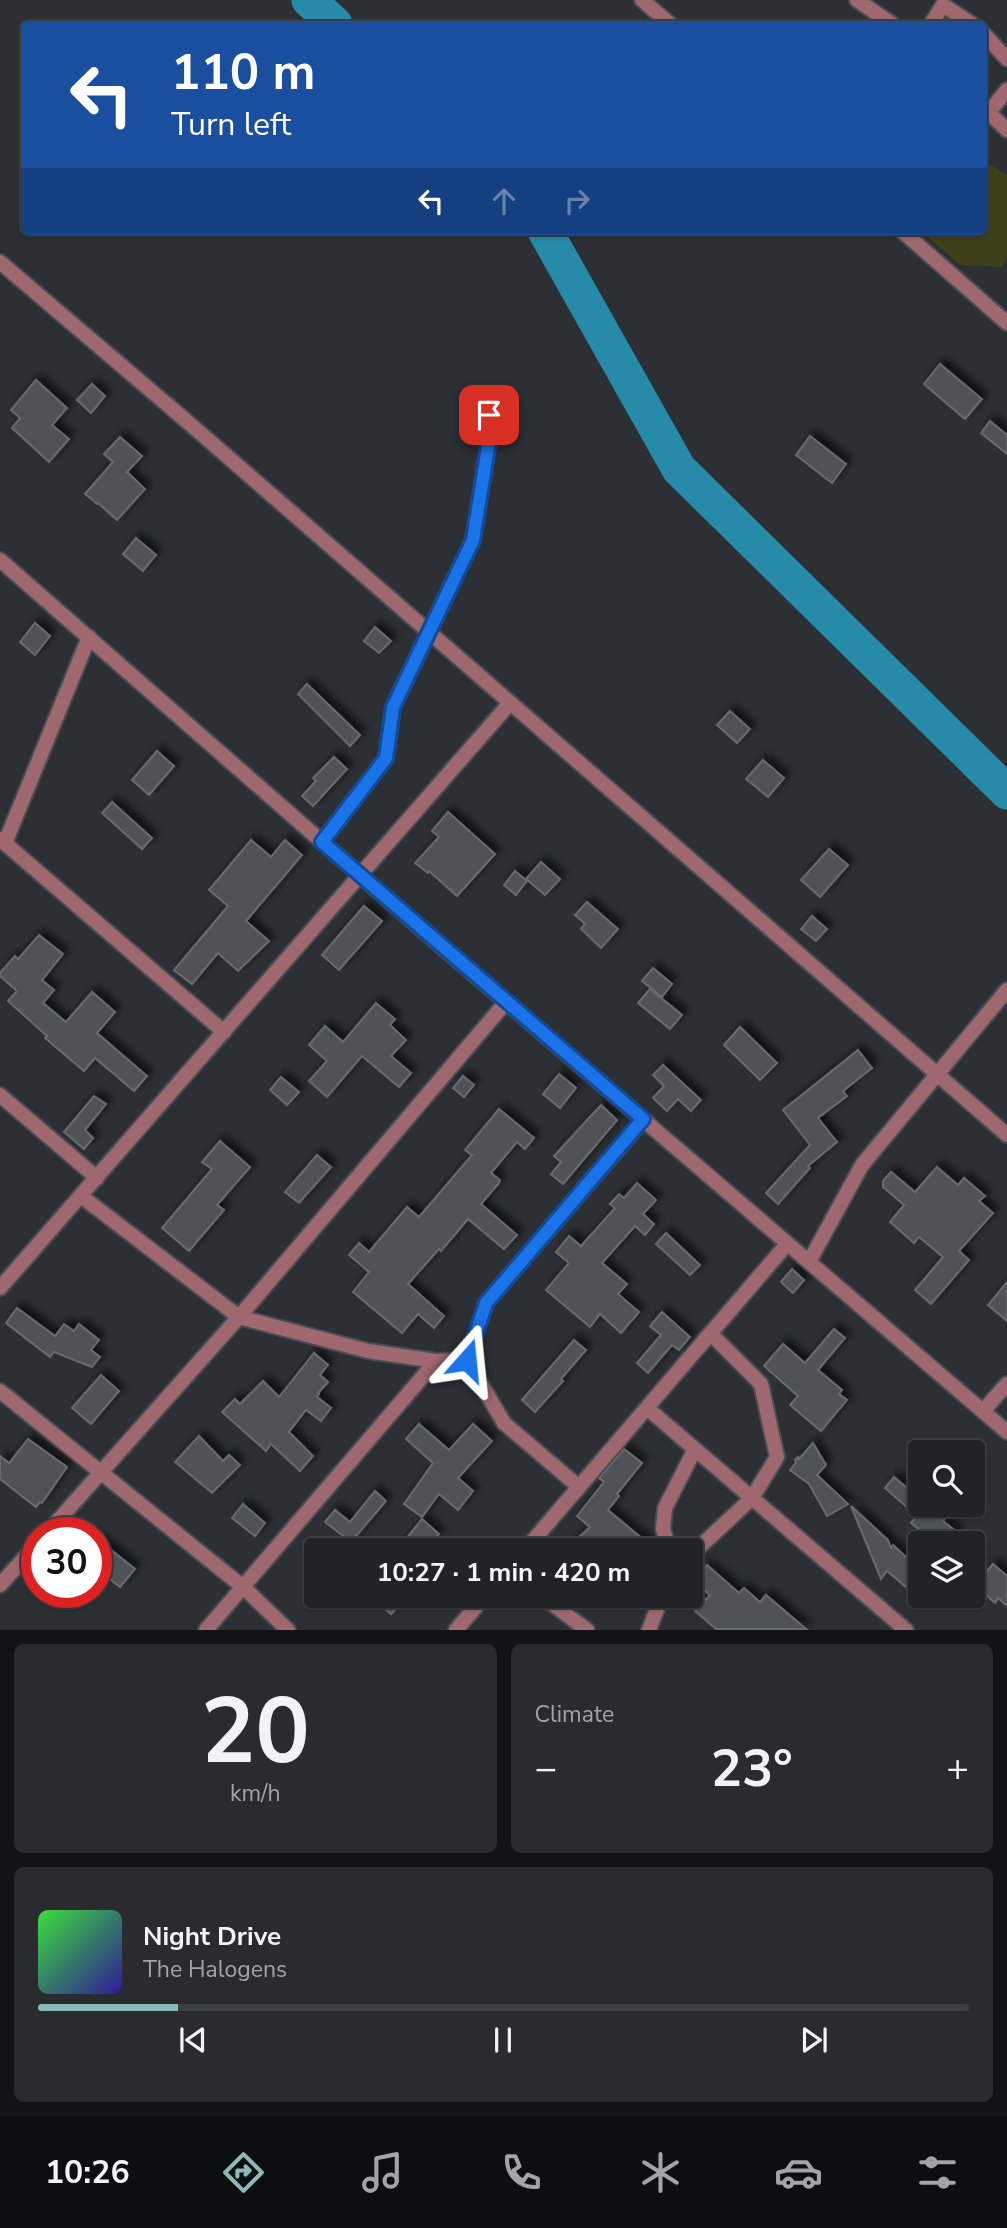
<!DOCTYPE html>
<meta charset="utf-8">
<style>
:root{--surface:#212326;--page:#292b2e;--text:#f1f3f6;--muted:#a2a4a7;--line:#3e4043;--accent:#8bbbb9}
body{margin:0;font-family:"Nunito Sans",sans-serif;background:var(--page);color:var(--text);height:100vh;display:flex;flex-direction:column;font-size:26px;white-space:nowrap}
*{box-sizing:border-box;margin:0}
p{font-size:23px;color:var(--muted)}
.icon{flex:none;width:38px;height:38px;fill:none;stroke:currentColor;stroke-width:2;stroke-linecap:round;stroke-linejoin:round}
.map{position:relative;height:1630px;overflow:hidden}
.sheet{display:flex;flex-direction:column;gap:14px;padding:14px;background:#121315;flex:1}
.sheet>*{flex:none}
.banner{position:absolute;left:21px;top:21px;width:966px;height:214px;border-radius:7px;box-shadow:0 2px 5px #0004,0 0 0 2px var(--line);background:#1a4fa0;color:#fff;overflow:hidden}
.controls{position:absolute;left:908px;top:1440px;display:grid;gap:14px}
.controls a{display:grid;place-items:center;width:77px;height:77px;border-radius:7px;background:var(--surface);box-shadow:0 2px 5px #0004,0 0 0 2px var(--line);font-size:35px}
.speed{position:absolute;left:21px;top:1517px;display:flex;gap:14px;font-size:35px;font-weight:700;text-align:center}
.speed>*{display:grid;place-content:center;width:91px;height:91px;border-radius:50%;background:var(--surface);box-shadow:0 2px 5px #0004,0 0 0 2px var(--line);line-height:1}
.speed .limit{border:10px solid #d22;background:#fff;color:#111}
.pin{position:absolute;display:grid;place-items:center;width:60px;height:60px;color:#fff;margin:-30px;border-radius:14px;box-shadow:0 4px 10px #0006}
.me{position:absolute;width:77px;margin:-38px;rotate:18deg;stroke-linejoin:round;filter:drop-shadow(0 0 5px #0008)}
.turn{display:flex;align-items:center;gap:24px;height:147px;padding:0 35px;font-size:32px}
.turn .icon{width:91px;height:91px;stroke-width:2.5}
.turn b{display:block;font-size:49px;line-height:60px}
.lanes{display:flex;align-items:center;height:66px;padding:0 35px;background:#0003;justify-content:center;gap:35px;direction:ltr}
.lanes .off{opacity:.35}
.big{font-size:52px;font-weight:700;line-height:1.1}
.sheet .tile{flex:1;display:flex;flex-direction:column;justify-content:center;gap:10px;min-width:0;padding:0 24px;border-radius:10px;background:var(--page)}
.sheet .dial{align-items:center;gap:0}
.dial b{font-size:91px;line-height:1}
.song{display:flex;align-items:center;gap:21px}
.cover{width:84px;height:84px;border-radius:10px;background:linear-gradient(135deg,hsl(120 70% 55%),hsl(250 70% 35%))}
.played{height:7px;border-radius:4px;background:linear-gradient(90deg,var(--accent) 15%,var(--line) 15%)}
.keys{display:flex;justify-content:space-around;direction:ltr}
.heat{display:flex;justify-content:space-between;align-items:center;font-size:38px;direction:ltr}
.sheet .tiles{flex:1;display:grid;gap:14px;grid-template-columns:1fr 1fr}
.tile:last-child{grid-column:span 2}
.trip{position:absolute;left:304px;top:1538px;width:399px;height:70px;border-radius:7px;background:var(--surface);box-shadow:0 2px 5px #0004,0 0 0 2px var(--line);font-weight:700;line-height:70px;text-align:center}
.menu{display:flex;height:112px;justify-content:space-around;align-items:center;background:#0d0e0f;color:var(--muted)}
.menu .icon{width:49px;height:49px}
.menu .current{color:var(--accent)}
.menu b{font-size:32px;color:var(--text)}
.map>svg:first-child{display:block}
</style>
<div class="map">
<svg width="1007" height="1630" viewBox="0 0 1007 1630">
<defs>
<filter id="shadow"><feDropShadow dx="5.5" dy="-5.5" stdDeviation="3.5" flood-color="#0009"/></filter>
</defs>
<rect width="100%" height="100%" fill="#2c2f33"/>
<polygon fill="#3e4017" points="984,161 1007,175 1007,257 1002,267 960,265 921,231 984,231"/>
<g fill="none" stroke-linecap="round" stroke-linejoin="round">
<g stroke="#258ba9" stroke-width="35">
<polyline points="309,0 335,24"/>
<polyline points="545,231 679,469 1007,792"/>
</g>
</g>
<g fill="#505358" stroke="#686b70" stroke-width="2" filter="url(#shadow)">
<polygon points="940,364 982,399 965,419 924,384"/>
<polygon points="36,380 67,408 52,425 69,439 49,462 12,428 20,418 11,410"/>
<polygon points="92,384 105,396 91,413 77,400"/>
<polygon points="990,421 1007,435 1007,454 981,433"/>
<polygon points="810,436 846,464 832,483 796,455"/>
<polygon points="120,437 142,456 127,472 145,489 117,520 98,503 97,504 85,494 113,462 104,454"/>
<polygon points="136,538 156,555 143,571 123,554"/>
<polygon points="35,623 50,636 35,655 20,642"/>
<polygon points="375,627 391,641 379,653 364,641"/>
<polygon points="307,684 360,735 350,746 298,694"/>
<polygon points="730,711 750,729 737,743 717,725"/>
<polygon points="157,751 174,766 149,795 132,780"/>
<polygon points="334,757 347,769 313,806 302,796 316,781 313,778"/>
<polygon points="763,760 784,778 768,797 746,779"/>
<polygon points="112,802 152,838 142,849 102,813"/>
<polygon points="448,812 495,854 457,896 429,871 428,873 415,863 439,837 432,831"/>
<polygon points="251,840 271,857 285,840 302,855 246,921 269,941 238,971 218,953 192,984 174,970 228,906 209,890"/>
<polygon points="829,849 848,865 820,897 801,880"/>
<polygon points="541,862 560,879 545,895 526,879"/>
<polygon points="515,871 527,881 516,895 504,885"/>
<polygon points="587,902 618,929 601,948 581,929 585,924 575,915"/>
<polygon points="364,906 382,921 339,970 322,955"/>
<polygon points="812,916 827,929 816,941 801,929"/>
<polygon points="39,935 63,954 42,980 54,990 43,1003 66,1022 92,992 115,1012 97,1033 147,1076 134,1091 95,1058 84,1071 45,1038 47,1036 8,1001 17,991 0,976 0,973 15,956 18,959"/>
<polygon points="653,968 672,984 662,997 642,981"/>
<polygon points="650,989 682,1015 670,1029 638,1003"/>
<polygon points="376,1003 395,1019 390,1025 406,1040 391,1056 411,1073 399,1087 362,1056 327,1097 309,1081 327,1061 309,1045 325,1026 343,1042"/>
<polygon points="740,1027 777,1063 760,1080 724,1045"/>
<polygon points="858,1050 872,1068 843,1091 847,1096 818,1118 837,1142 808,1166 810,1168 778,1204 766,1193 810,1145 783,1110"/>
<polygon points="663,1065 701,1100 691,1111 678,1099 667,1111 653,1098 664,1086 653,1075"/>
<polygon points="559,1074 576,1088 560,1108 543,1094"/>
<polygon points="463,1076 474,1085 464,1097 453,1088"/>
<polygon points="281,1077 299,1092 287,1105 270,1090"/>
<polygon points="94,1096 106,1104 85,1130 93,1138 84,1149 64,1132"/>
<polygon points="601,1105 617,1120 563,1184 551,1174 561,1162 554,1156"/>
<polygon points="499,1109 534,1138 525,1149 517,1142 491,1173 500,1180 499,1183 481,1204 517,1235 504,1249 468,1219 441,1251 439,1249 408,1284 444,1316 434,1328 418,1314 402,1333 353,1292 369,1272 349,1255 359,1243 369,1252 407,1207 419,1217 472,1155 465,1150"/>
<polygon points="220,1141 250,1167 217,1205 224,1210 189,1251 162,1228 212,1169 202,1162"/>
<polygon points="317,1155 331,1167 299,1203 285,1192"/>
<polygon points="937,1167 958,1185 964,1178 985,1196 979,1201 993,1213 959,1251 969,1260 931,1304 915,1290 943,1257 919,1237 914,1243 890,1222 904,1205 883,1187 883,1181 891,1172 915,1192"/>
<polygon points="637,1183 656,1200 643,1214 654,1224 645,1235 635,1226 602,1263 627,1284 618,1294 639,1312 621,1333 600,1314 590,1327 546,1290 569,1263 556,1252 569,1236 581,1246 615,1208 610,1204 619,1194 624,1198"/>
<polygon points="666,1233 700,1265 690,1275 656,1244"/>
<polygon points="792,1269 804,1280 793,1293 781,1282"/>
<polygon points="1007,1282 1007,1321 988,1305"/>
<polygon points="17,1308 55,1336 64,1324 74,1331 79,1324 99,1340 91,1350 100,1357 92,1367 54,1352 50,1357 6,1323"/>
<polygon points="662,1312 690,1337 679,1350 672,1345 648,1373 637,1363 661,1335 650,1326"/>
<polygon points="834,1329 845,1338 818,1370 842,1390 839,1394 847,1400 821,1431 790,1405 798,1396 764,1366 783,1344 805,1363"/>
<polygon points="574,1340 586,1350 561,1379 563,1381 535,1412 522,1400"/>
<polygon points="314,1353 328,1365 320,1375 328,1382 318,1393 319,1394 317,1397 331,1408 321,1421 306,1410 289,1432 313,1456 300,1471 271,1444 266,1451 222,1412 235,1399 240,1404 263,1381 279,1397"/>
<polygon points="101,1375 119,1391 91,1424 72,1408"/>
<polygon points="419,1424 449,1450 473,1424 492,1441 458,1478 473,1491 458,1510 439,1494 422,1517 404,1504 433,1463 406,1439"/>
<polygon points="199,1436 223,1461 229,1455 240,1465 212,1493 175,1462"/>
<polygon points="28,1439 67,1467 42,1503 40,1502 36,1507 0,1479 0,1456 9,1463"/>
<polygon points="813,1443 826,1465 817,1475 848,1504 827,1516 809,1484 790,1470 796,1463 795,1460 798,1457 799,1459"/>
<polygon points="624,1449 642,1463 617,1494 619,1496 608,1510 656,1550 565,1550 590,1527 577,1516 604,1482 599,1478"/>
<polygon points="894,1477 920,1499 920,1505 943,1505 951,1511 943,1521 958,1533 950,1544 936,1544 911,1523 917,1516 885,1488"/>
<polygon points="375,1491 386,1501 351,1542 325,1522 335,1510 350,1522"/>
<polygon points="243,1504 265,1523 255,1536 232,1518"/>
<polygon points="851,1506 888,1540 891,1548 893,1545 920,1570 920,1584 913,1593 887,1571 881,1579"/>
<polygon points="422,1519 439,1534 424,1550 397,1550"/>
<polygon points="96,1538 135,1569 120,1587 96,1568"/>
<polygon points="993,1564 1007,1576 1007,1606 998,1598 995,1603 975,1585"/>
<polygon points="707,1565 739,1593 744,1588 760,1602 766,1595 806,1629 716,1629 695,1611 710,1595 694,1581"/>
<polygon points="371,1596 408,1596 391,1614"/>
</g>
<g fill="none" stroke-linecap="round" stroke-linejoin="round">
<g stroke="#4a4d51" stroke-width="18">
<g id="minor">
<polyline points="642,0 670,24"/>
<polyline points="857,0 892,24"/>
<polyline points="931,24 943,5 972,24"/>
<polyline points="984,34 1007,59"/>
<polyline points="984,108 1007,130"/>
<polyline points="989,112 1007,90"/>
<polyline points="902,231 1007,323"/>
<polyline points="0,262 190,424 1007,1135"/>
<polyline points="0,560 441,946 1007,1432"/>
<polyline points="0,839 224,1032"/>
<polyline points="322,842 386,758 393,707 473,540 489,441 489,415"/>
<polyline points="5,843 89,637"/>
<polyline points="0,1095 97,1178"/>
<polyline points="81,1196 239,1317 368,1351 436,1361 467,1360"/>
<polyline points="809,1262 862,1165 1007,990"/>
<polyline points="0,1288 510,703"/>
<polyline points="0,1391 243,1587 288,1630"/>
<polyline points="647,1408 906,1630"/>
<polyline points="983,1411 1007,1384"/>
<polyline points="579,1487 504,1423 467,1360 486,1303 643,1120"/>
<polyline points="47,1533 239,1317 506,1002"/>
<polyline points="525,1550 787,1244"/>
<polyline points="669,1550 663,1529 665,1508 695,1449"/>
<polyline points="691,1555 752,1498 777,1457 761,1384 711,1334"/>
<polyline points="0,1585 37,1544"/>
<polyline points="542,1596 587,1630"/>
<polyline points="206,1630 436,1361"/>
<polyline points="456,1630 485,1596"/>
<polyline points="649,1630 662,1596"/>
</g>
</g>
<use href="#minor" stroke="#9f686f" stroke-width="14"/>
</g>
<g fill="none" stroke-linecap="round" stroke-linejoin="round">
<g stroke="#114b97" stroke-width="18">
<polyline id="route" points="467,1360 486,1303 643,1119 322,842 386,758 393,707 473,540 489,441 489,415"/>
</g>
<use href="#route" stroke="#1a73e8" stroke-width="12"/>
</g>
</svg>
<div class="controls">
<a><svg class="icon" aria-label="search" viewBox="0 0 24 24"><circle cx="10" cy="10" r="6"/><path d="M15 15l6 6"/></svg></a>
<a><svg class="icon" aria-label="layers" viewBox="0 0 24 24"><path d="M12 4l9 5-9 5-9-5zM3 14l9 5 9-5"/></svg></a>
</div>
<div class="speed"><div class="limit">30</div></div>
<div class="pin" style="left:489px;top:415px;background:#d93025"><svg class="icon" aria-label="arrive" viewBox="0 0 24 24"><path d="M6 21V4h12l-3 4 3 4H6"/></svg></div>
<svg class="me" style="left:467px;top:1360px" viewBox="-20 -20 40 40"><path d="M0-17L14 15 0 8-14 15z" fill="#1a73e8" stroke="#fff" stroke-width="4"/></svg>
<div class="trip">10:27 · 1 min · 420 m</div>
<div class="banner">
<div class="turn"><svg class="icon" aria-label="left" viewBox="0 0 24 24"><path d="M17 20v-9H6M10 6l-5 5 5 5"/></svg><div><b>110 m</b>Turn left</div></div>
<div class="lanes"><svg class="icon" aria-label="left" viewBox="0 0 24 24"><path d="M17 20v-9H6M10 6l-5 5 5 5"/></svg><svg class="icon off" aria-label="ahead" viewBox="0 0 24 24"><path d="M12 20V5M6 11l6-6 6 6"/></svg><svg class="icon off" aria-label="right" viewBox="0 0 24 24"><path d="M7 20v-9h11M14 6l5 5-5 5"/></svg></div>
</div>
</div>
<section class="sheet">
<div class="tiles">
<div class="tile dial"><b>20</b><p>km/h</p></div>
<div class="tile"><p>Climate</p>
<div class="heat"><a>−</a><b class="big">23°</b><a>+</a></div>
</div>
<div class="tile">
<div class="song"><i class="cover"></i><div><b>Night Drive</b><p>The Halogens</p></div></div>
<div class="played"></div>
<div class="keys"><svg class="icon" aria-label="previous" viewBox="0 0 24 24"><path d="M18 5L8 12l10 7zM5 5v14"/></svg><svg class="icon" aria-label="pause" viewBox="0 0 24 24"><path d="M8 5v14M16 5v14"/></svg><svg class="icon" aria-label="next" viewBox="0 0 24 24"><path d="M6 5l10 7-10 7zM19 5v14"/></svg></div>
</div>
</div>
</section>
<nav class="menu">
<b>10:26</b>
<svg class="icon current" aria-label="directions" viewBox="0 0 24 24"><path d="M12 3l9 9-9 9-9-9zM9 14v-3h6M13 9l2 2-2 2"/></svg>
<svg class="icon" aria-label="music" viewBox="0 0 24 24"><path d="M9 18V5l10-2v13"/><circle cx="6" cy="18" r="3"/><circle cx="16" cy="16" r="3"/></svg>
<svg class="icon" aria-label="phone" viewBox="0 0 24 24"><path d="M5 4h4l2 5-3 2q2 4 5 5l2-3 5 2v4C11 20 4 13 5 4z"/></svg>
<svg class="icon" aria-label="climate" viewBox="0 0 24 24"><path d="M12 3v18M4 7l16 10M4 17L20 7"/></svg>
<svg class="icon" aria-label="car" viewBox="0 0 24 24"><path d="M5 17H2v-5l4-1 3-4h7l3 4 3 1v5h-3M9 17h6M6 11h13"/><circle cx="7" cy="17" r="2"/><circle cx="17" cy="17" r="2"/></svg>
<svg class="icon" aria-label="filters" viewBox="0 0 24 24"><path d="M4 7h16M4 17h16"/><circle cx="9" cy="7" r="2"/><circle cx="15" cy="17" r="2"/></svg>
</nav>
